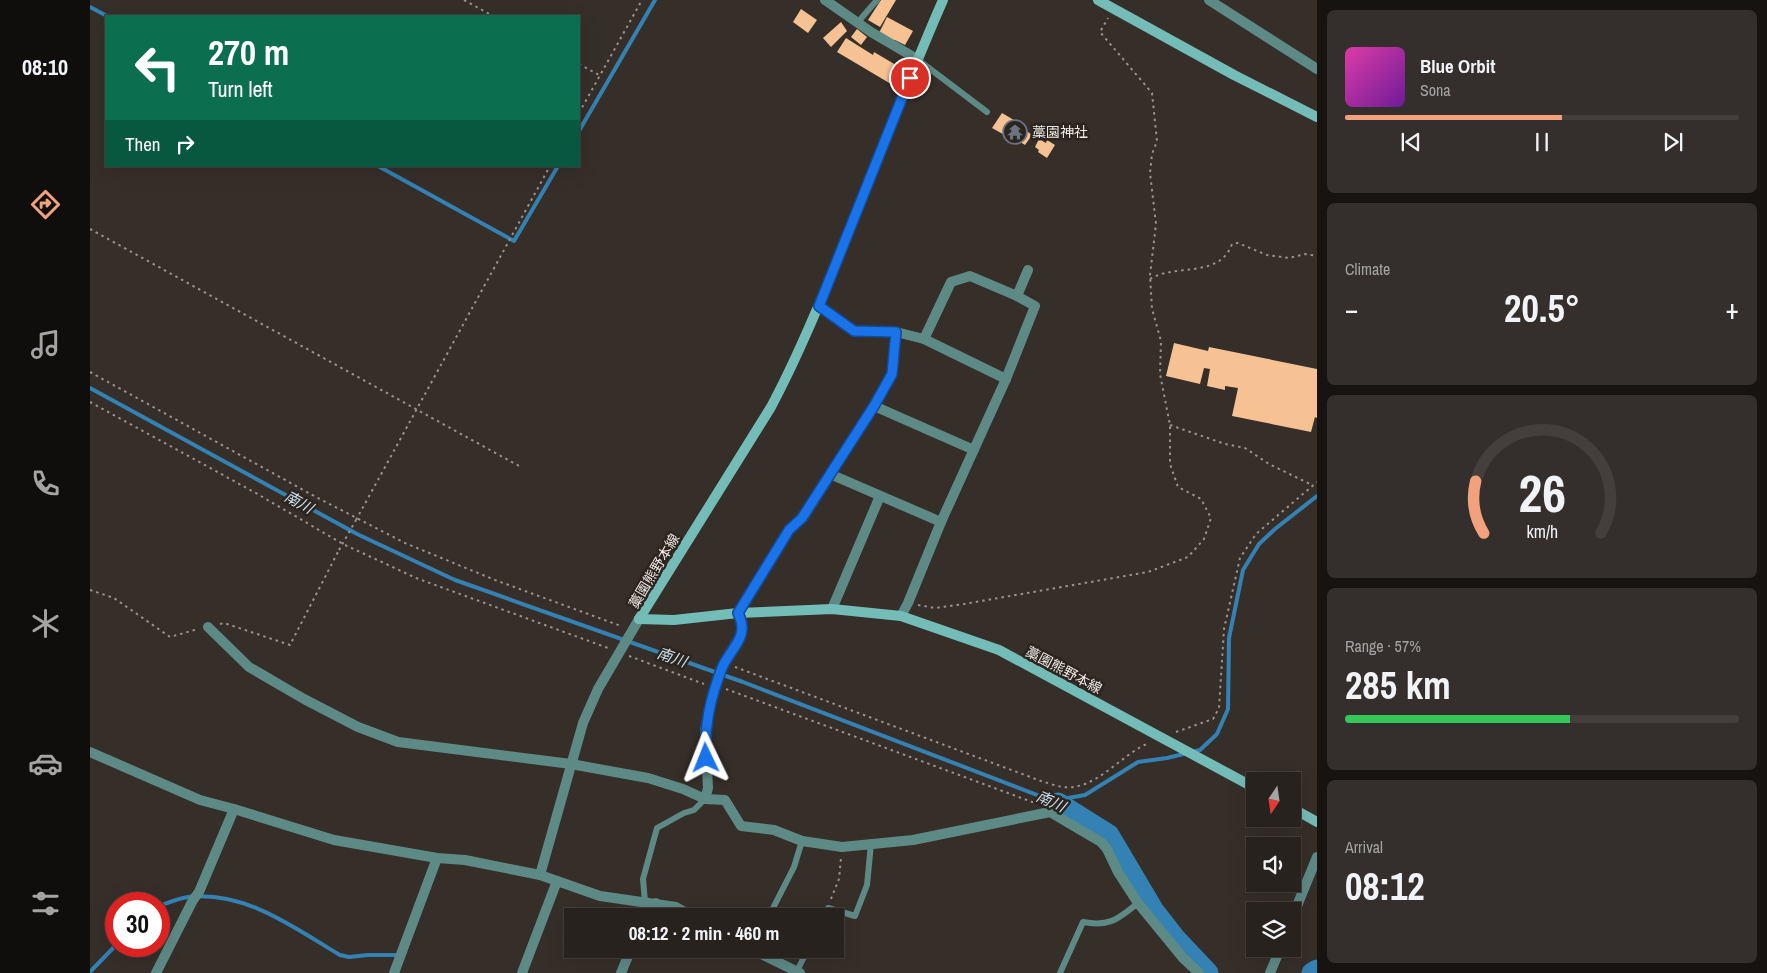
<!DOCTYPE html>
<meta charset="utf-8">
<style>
:root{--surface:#28221f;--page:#342f2c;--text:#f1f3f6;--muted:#a5a4a4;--line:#443f3d;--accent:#f1a17c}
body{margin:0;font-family:"Archivo Narrow","Noto Sans JP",sans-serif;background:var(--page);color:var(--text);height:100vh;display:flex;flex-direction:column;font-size:19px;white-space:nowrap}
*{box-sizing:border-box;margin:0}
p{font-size:16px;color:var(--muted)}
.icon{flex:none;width:28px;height:28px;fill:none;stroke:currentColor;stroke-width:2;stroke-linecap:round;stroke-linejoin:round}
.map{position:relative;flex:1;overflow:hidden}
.sheet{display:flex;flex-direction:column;gap:10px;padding:10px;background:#161311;width:450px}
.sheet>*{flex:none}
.guide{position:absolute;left:15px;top:15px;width:475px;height:152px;border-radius:0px;box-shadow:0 5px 20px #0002,0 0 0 1px var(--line);background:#0b6e4f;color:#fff;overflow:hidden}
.needle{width:32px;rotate:193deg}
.tools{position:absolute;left:1156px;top:772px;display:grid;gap:10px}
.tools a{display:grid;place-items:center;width:55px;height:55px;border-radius:0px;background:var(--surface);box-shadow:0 5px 20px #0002,0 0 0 1px var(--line);font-size:25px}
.speed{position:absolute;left:15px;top:892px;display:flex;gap:10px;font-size:25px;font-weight:700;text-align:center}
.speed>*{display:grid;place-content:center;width:65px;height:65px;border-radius:50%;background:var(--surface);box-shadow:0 5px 20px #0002,0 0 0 1px var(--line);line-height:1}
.speed .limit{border:8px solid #d22;background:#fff;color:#111}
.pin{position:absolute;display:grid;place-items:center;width:42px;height:42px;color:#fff;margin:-21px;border:2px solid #fff;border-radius:50%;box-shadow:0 1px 5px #0007}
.me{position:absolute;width:55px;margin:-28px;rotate:358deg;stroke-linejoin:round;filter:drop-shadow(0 0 4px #0008)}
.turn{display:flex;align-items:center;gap:18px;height:105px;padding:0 20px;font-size:22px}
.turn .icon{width:65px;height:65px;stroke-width:2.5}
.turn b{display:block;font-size:35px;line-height:42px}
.then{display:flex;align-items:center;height:48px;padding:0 20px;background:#0003;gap:10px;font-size:19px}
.big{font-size:38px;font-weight:800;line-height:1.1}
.sheet .tile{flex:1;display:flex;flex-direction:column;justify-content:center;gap:8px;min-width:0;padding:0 18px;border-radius:8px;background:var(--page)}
.sheet .dial{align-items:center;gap:0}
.dial svg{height:130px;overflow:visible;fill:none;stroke:var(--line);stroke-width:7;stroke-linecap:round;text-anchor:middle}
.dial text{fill:var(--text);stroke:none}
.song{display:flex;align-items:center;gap:15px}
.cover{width:60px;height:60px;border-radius:8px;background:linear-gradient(135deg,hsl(320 70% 55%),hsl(280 70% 35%))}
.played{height:5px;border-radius:2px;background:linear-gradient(90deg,var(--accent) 55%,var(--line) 55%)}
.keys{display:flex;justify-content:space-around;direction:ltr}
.heat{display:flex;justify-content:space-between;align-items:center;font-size:28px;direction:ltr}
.charge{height:8px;border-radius:4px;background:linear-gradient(90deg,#34c759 57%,var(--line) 0)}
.trip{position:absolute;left:474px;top:908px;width:280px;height:50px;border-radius:0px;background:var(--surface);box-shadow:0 5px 20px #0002,0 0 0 1px var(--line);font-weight:800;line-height:50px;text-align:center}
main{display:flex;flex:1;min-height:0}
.tabs{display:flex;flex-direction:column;width:90px;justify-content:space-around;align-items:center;background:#100e0c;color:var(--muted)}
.tabs .icon{width:35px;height:35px}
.tabs .selected{color:var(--accent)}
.tabs b{font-size:22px;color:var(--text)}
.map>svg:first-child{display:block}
</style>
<main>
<nav class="tabs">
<b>08:10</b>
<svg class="icon selected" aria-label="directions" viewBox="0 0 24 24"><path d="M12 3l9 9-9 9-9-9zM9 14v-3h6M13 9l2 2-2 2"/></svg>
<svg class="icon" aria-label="music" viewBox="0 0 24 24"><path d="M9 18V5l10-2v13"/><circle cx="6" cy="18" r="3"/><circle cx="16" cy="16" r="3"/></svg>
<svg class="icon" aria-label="phone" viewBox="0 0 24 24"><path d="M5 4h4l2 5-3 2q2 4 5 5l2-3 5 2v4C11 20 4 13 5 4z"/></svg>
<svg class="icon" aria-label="climate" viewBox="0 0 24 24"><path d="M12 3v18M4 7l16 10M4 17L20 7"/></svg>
<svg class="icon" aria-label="car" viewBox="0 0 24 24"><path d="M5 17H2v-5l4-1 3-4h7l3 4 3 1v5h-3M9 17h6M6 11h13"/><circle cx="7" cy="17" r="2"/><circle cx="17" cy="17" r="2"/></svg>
<svg class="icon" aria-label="filters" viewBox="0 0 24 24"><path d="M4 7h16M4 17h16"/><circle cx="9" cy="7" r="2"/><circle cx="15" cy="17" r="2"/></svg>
</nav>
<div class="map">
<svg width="1227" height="973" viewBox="0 0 1227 973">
<rect width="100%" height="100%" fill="#362e29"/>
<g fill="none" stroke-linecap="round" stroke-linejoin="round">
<g stroke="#3481b3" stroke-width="4">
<polyline points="0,7 17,16"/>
<polyline points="489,131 565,0"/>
<polyline points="288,166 424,241 468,166"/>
<polyline points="0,388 267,534 365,580 653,682 968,803 972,799 995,795 1048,762 1077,758 1110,750 1127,734 1138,709 1139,638 1153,570 1169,544 1185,529 1227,496"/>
<path d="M 69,906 C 78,903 89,898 98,897 C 156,891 203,927 250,955 L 259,957 L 278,955 L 308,955"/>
<polyline points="0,972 26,945"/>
</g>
<g stroke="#3481b3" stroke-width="21">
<polyline points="968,803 1019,835 1064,911 1085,938 1118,973"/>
<polyline points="1222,973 1227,970"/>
</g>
</g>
<g fill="#f6c193">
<polygon points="791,0 806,0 790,27 778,20"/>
<polygon points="711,9 727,20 718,33 703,22"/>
<polygon points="797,17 823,31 815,45 805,40 803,42 788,35"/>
<polygon points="751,22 757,31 741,47 733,38"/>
<polygon points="767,29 777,37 771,45 761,37"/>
<polygon points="756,38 783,55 784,52 816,71 806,87 747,52"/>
<polygon points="912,113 929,123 920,138 902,128"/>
<polygon points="934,129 942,135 935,145 927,140"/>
<polygon points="949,139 956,143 957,140 965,145 957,158 948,152 949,150 945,147"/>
<polygon points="1084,343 1118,351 1119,347 1227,369 1227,418 1225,417 1221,432 1142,416 1148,388 1135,386 1135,390 1117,386 1120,369 1114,368 1116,360 1110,384 1076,376"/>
</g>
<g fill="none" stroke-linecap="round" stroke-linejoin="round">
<g stroke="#99938f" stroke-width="2" stroke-dasharray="2.5 4" stroke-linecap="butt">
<polyline points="374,0 403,16"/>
<polyline points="489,64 509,75"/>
<polyline points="489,113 552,0"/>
<polyline points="0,229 429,466"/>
<path d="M 1060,279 C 1086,263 1129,279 1142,244 L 1148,243 L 1177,255 L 1199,258 L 1215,254 L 1227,256"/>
<polyline points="0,372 226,497 315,543 405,580 531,626"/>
<polyline points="0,402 164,492 253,544 326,578 518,648"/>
<polyline points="1080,425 1135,444 1155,448 1179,464 1222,485"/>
<polyline points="266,520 460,166"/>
<polyline points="0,590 24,598 80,637 108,629"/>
<polyline points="828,605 845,608 874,604 1058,572 1098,557 1114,539 1121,518 1111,499 1088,487 1080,464 1080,425 1070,374 1071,341 1062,309 1060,275 1066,224 1060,173 1062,154 1067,141 1062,93 1010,32 1018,18"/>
<polyline points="130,624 134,623 200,645 249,550"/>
<polyline points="539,656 614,684"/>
<path d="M 645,667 L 951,781 C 958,783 966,786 973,787 C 1006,791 1031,754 1059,743"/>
<polyline points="636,689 945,803"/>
<polyline points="1086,732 1123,719 1129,708 1134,629 1150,558 1166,534 1227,482"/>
<polyline points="741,899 749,879 751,858"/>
</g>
<g stroke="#5e8a86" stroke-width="6">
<polyline points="768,22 787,0"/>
<polyline points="827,59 897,112"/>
<polyline points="555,902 553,879 567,828 594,813 604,810 615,799"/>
<polyline points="679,916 704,867 712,841"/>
<polyline points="734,916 738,908 765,916 777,885 781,844"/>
<polyline points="707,971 718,949"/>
<path d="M 970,973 L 993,922 C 1020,927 1028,919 1048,903"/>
</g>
<g stroke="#5e8a86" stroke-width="10">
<polyline points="735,0 781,32 827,59"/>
<polyline points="1119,0 1227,69"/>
<polyline points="927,296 938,270"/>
<polyline points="729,306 764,331 806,332 834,339 916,379"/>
<polyline points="784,406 884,450"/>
<polyline points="740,474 851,522"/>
<polyline points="742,609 790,496"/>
<polyline points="811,616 818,603 851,522 916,379 945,306 927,296 880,276 861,282 834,339"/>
<polyline points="118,627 159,667 214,699 268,727 308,742 481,764 558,778 593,789 615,799 635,800 651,826 684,830 712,841 752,847 823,840 960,812 1011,842 1017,849 1028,872 1048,903 1093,958 1109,973"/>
<polyline points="0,752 110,800 144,809 244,840 347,858 375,860 450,875 510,896 586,907 602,916"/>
<polyline points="615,799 618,788 615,730 622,696 632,667 650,636 652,627 648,613 699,530 713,518 784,406 802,373 806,332"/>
<polyline points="450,875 493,723 508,689 549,619"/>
<polyline points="562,916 566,903"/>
<polyline points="1202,918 1227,857"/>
<polyline points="661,949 710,973"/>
<polyline points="66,973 103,900 109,892 144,809"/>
<polyline points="304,973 347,858"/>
<polyline points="432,973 467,881"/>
<polyline points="531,973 541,949"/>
<polyline points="1180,973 1190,949"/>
</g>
<g stroke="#74bcb7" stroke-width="10">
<polyline points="1008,0 1144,75 1227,117"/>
<path d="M 549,619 L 681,407 C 705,362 725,315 744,268 C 781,179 814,89 853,0"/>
<polyline points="549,619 584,620 648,613 742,609 811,616 909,650 1165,788"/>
<polyline points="1202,808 1227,822"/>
</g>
<polyline stroke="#99938f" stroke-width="2" stroke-dasharray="2.5 4" stroke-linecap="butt" points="249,550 266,520"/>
</g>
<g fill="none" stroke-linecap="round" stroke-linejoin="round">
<g stroke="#114b97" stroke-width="12">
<path id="route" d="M 616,758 C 614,726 620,699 632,668 C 637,655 652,642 652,628 C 652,623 650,617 648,613 L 699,530 L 712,518 L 784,406 L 802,374 L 806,332 L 764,331 L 729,306 L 820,78"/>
</g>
<use href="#route" stroke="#1a73e8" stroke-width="9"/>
</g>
<defs>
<g id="temple-ring" transform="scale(1.25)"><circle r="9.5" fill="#2c251f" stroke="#6b7280" stroke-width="1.5"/><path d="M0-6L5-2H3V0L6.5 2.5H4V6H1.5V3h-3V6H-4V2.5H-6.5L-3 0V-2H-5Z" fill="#6b7280"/></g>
</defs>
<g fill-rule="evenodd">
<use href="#temple-ring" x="925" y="132"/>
</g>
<g text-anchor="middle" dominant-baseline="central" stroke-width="5" stroke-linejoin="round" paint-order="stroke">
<g font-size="14" fill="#efeae7" stroke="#2c251f" text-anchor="start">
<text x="942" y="132">藁園神社</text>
</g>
<g font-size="14" fill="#efeae7" stroke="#2c251f">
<text transform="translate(564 571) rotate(-59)">藁園熊野本線</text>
<text transform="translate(974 670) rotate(28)">藁園熊野本線</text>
</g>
<g font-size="15" font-style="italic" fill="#cee1ef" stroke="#2c251f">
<text transform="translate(209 502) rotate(29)">南川</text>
<text transform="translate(582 657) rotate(19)">南川</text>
<text transform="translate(961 801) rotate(25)">南川</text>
</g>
</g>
</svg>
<div class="tools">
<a><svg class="needle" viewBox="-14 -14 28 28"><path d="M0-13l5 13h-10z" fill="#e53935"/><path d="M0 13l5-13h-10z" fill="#a5a4a4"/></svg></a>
<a><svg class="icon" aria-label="sound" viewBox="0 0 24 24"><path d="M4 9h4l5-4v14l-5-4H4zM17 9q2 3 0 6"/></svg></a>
<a><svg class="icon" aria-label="layers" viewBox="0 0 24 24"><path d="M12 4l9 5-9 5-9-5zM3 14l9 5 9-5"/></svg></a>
</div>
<div class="speed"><div class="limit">30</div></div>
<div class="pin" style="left:820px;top:78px;background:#d93025"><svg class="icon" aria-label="arrive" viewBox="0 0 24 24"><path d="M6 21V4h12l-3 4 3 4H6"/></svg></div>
<svg class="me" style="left:616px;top:758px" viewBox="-20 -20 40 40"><path d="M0-17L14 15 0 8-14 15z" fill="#1a73e8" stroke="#fff" stroke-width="4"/></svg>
<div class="trip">08:12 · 2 min · 460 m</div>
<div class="guide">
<div class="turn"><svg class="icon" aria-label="left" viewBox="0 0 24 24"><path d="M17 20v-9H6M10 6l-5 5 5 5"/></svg><div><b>270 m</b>Turn left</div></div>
<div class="then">Then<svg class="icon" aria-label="right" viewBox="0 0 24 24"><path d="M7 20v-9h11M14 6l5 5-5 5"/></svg></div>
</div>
</div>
<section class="sheet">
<div class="tile">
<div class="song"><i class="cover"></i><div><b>Blue Orbit</b><p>Sona</p></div></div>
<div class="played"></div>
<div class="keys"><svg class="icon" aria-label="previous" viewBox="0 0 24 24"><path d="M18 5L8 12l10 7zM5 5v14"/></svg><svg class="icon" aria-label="pause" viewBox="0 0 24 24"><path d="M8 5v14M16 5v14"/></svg><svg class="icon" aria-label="next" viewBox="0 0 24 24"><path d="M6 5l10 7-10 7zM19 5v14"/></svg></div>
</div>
<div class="tile"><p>Climate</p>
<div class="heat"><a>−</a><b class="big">20.5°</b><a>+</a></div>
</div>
<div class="tile dial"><svg viewBox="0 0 100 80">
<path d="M14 69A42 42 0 1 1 86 69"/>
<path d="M14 69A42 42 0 0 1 9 37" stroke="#f1a17c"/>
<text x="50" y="56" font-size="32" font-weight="700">26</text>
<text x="50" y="72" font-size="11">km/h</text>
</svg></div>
<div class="tile"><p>Range · 57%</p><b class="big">285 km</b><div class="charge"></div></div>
<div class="tile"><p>Arrival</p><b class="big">08:12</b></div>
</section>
</main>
